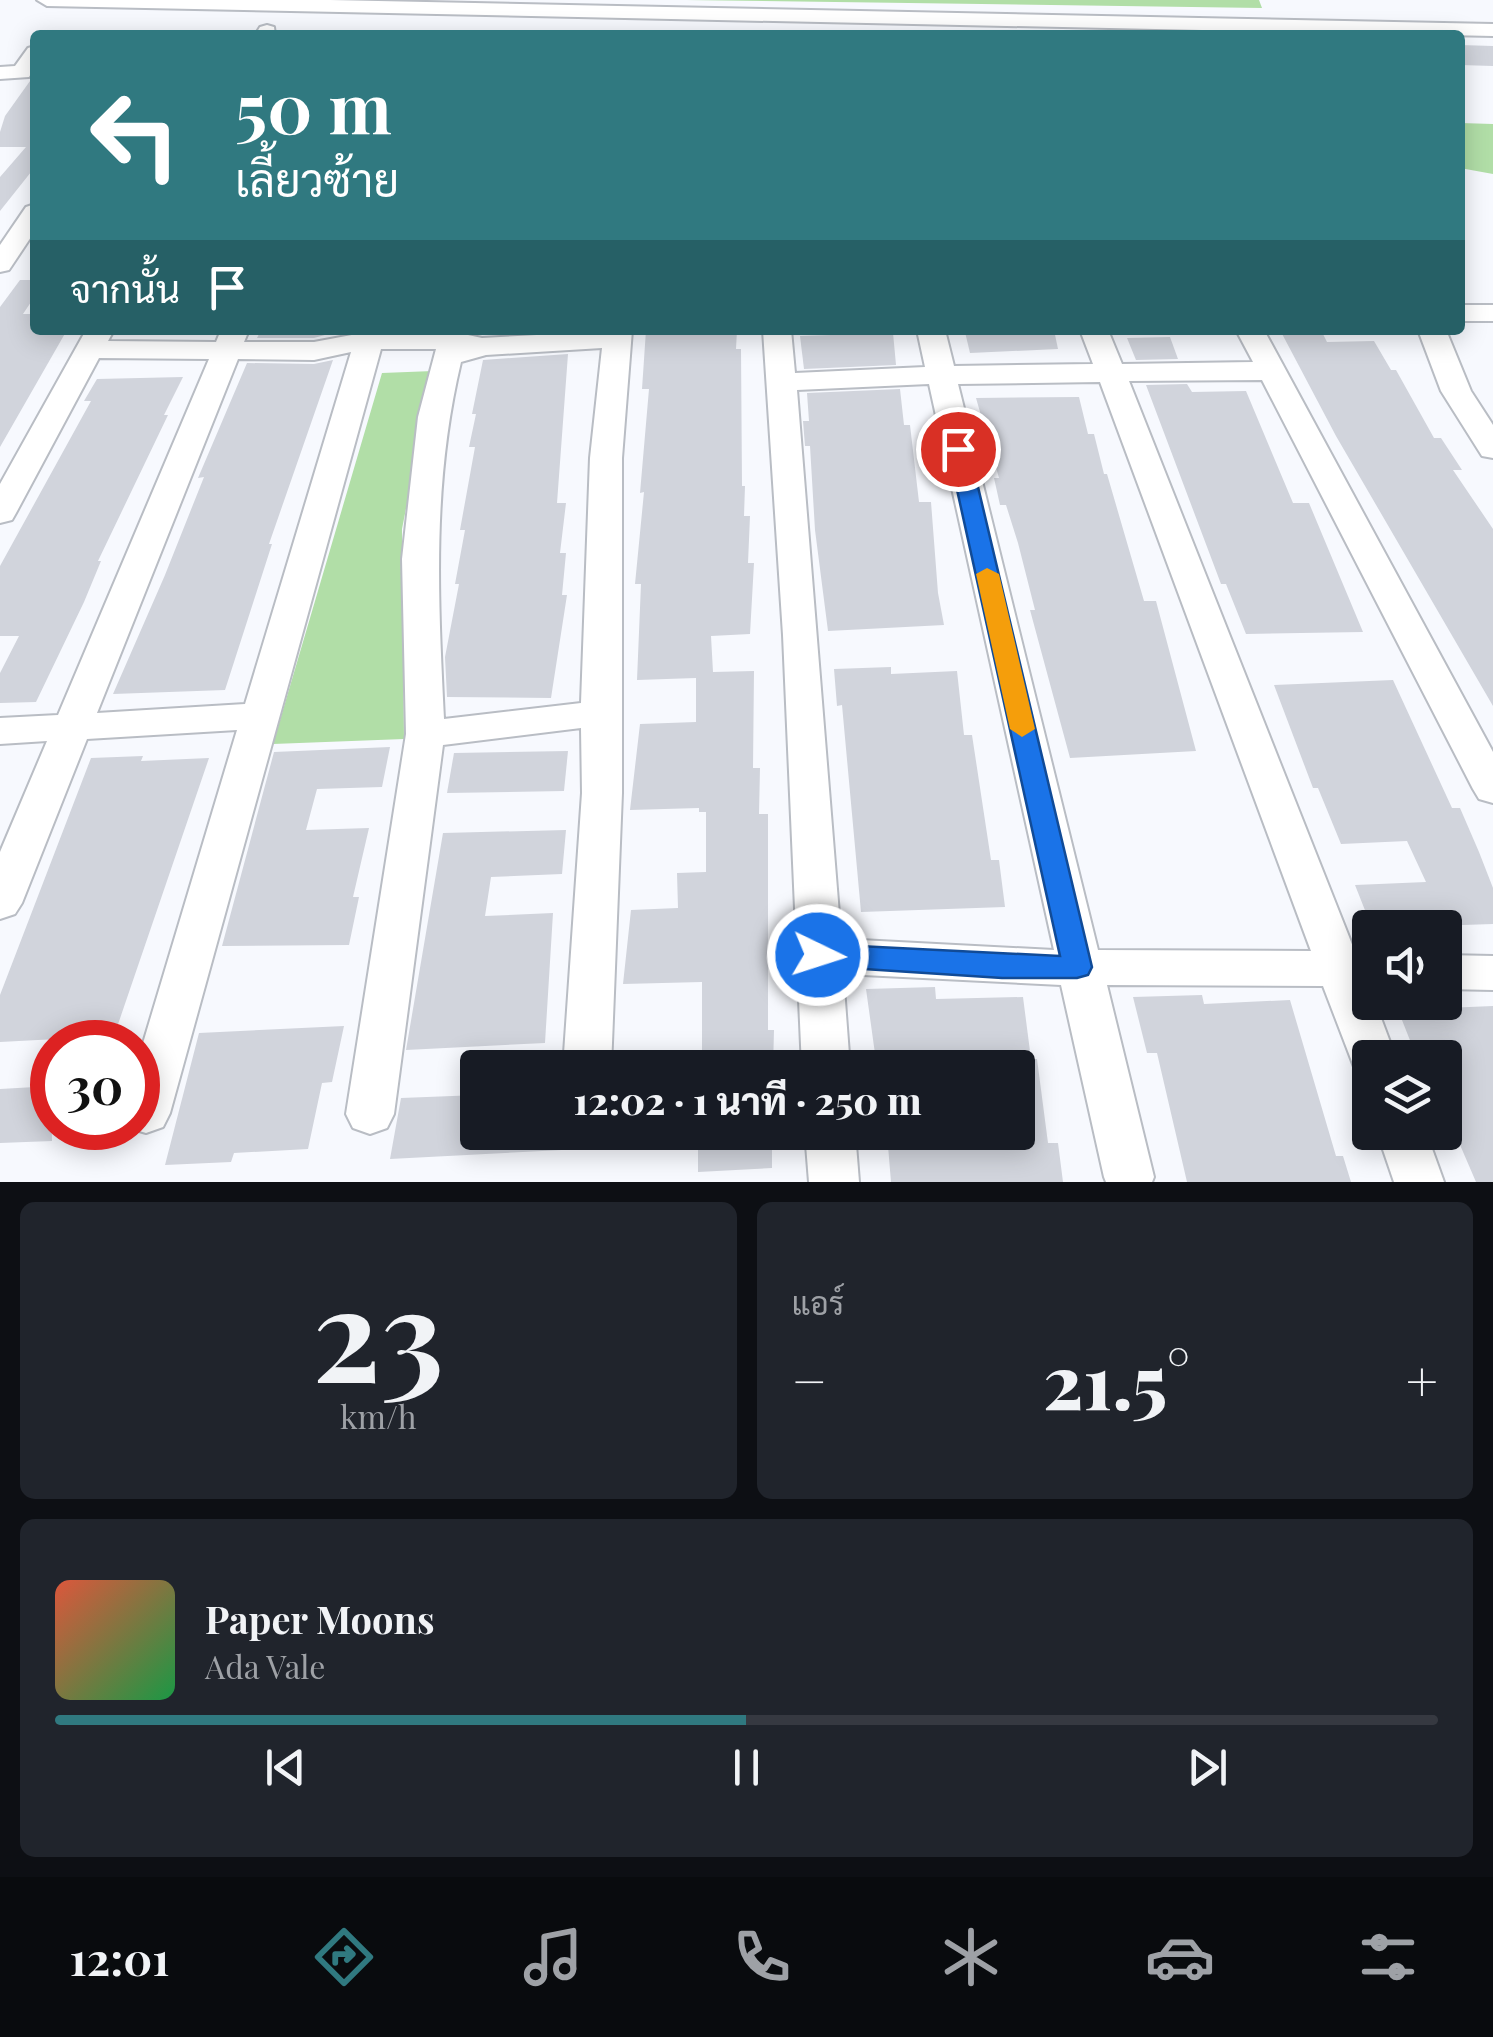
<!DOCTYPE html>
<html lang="th">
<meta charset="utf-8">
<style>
:root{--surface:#171b24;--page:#20242c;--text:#f1f3f6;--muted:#9ea1a6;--line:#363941;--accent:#307980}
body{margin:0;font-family:"Playfair Display",Sarabun,serif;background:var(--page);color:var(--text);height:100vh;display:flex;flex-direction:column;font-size:38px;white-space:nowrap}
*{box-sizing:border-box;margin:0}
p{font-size:32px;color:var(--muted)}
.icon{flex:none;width:55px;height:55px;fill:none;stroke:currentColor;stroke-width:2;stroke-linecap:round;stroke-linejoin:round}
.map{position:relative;height:1182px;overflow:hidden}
.panel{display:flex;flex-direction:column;gap:20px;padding:20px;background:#0d0f14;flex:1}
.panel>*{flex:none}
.guide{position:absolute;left:30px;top:30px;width:1435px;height:305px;border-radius:10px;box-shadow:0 5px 25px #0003;background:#307980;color:#fff;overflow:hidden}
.fabs{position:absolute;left:1352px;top:910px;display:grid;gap:20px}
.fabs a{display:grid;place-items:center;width:110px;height:110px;border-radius:10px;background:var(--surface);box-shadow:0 5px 25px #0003;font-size:50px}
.speed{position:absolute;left:30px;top:1020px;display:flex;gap:20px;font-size:50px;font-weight:700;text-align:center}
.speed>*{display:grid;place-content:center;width:130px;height:130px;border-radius:50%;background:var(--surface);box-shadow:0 5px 25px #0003;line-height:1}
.speed .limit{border:15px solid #d22;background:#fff;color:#111}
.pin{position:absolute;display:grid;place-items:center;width:85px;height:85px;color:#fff;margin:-42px;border:5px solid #fff;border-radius:50%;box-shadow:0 2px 10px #0007}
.me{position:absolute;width:110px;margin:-55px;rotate:94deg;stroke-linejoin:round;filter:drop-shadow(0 0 8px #0008)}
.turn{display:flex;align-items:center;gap:35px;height:210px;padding:0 40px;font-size:45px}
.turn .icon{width:130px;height:130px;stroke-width:2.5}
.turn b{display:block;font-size:70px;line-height:85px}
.then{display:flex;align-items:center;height:95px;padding:0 40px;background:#0003;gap:20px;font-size:38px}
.big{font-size:75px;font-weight:800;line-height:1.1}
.panel .tile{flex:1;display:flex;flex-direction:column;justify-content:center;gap:15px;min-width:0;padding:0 35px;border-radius:15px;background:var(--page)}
.panel .dial{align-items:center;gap:0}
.dial b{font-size:130px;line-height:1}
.song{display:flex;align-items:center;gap:30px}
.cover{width:120px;height:120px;border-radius:15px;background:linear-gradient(135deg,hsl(10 70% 55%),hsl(140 70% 35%))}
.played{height:10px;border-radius:5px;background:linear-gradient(90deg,var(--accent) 50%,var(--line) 50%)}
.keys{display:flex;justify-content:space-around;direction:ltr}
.heat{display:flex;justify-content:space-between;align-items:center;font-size:55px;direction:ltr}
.panel .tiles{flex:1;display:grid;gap:20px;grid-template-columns:1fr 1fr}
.tile:last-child{grid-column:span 2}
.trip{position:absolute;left:460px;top:1050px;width:575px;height:100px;border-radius:10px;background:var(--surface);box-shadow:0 5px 25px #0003;font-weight:800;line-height:100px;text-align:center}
.tab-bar{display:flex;height:160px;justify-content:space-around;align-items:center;background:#090b0e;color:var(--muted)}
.tab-bar .icon{width:70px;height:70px}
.tab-bar .active{color:var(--accent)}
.tab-bar b{font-size:45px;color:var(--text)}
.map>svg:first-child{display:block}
</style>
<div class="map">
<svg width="1493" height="1182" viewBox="0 0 1493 1182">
<rect width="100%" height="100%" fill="#f7f9fe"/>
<g fill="#b1dea7">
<polygon points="686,0 1259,0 1262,8"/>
<polygon points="1460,123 1493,124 1493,174 1460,168"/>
<polygon points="433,371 402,529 404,739 273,744 382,373"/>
</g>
<g fill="#d1d4dc">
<polygon points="1460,45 1493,46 1493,66 1460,65"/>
<polygon points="35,74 35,167 0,211 0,177 26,147 0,147 0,132 5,116"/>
<polygon points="20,280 35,280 35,296 23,314 35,314 35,330 67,330 0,447 0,307"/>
<polygon points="261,330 343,330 314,338 257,338"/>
<polygon points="646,330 737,330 736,349 741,349 742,486 745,486 744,516 750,516 748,563 754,563 750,634 711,636 713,672 754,671 753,768 760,768 759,814 768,814 768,1030 774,1030 773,1068 702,1068 702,982 623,984 631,910 678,908 677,873 706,872 706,812 699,812 699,808 630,810 640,724 696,722 696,678 637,680 641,584 635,584 644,492 640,493 649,389 642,389"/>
<polygon points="1054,330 1058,349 970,353 965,332"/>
<polygon points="1280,330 1321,330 1327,342 1374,341 1391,370 1396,370 1434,438 1441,438 1462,470 1453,470 1493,529 1493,706 1336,436"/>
<polygon points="893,333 896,365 804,369 800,336"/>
<polygon points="1170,337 1178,359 1136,360 1127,338"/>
<polygon points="568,354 557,503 566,503 560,553 566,553 562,595 567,595 551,698 447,697 445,657 459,584 455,584 465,530 460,530 475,447 469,447 476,414 472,414 483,360"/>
<polygon points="333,360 269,544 272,544 225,690 113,694 165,575 204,477 198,478 247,363 314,364"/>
<polygon points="183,377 164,415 168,415 98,561 101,561 84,602 36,702 0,703 0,673 19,636 0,636 0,566 91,401 84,401 97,379"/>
<polygon points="1187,384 1192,392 1246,391 1293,503 1309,503 1363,632 1246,634 1226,584 1221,584 1146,385"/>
<polygon points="900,389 904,425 910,425 919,502 931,502 938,593 944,625 828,631 815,530 810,446 805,446 803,421 809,421 807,393"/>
<polygon points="1079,397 1088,434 1094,434 1104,474 1107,474 1144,601 1156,601 1196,751 1070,758 1030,610 1035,610 1018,543 1006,505 1000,505 994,478 999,478 976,398"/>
<polygon points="891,667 891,674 957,671 964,735 972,735 991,860 999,860 1005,907 861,912 842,705 837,706 834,669"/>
<polygon points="1393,680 1452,808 1460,808 1479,852 1493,888 1493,924 1372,928 1355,885 1426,882 1407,841 1341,844 1318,788 1313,788 1274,685"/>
<polygon points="390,747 382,787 317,789 306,830 369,828 353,897 359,897 349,945 222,946 274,752"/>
<polygon points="568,751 564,791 447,793 454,753"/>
<polygon points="143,756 141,761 209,758 114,1036 0,1042 0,995 91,758"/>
<polygon points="566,830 562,874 491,877 485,916 553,913 545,1043 406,1050 443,833"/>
<polygon points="935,987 936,999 1023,997 1031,1059 1037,1059 1048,1143 1058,1143 1063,1182 891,1182 888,1146 1018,1145 1018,1068 877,1068 866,989"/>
<polygon points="1202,995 1204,1004 1290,1000 1336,1156 1343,1156 1351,1182 1187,1182 1157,1053 1147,1053 1133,997"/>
<polygon points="1493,1006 1493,1182 1476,1182 1445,1110 1445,1058 1417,1058 1398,1010"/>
<polygon points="344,1026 332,1082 322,1083 308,1149 234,1153 231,1162 165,1165 199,1033"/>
<polygon points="50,1046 52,1141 0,1143 0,1089 35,1087"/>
<polygon points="478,1095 478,1132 562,1132 562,1150 390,1159 401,1098"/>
<polygon points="698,1132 772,1132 772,1168 698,1172"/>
</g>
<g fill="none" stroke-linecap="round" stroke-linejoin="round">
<g stroke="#b9bdc4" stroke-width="4">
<g id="minor">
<polygon points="37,0 330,0 1493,24 1493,36 47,6"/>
<polygon points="267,25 274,27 275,35 255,35 260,27"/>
<polygon points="35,46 35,67 29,77 0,79 0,67 15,66 28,48"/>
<polygon points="35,204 35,231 9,270 0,272 0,245 26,207"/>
<rect x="1460" y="305" width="33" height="16"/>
<path d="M 86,330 L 114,330 L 108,341 L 216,342 L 221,330 L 249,330 L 244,342 L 314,342 L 357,334 L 358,330 L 469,330 L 468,335 L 482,338 L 632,330 L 622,458 L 622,793 L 611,1068 L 563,1068 L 582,793 L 581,728 L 443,745 L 394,1114 L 387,1128 L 370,1134 L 353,1128 L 346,1114 L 406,734 L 402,559 L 418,417 L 436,349 L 381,349 L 170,1113 L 163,1127 L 146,1133 L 129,1128 L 138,1128 L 138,1060 L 237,730 L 87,739 L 22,903 L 15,914 L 0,919 L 0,852 L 47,741 L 0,744 L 0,718 L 58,715 L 209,359 L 99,358 L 16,513 L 12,520 L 0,523 L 0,484 ZM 602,348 L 590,458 L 581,703 L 444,719 C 438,596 432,483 461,362 L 486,355 ZM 351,352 L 245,704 L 97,713 L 238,359 L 314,360 Z"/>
<path d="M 763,330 L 791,330 L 795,373 L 925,367 L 917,330 L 945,330 L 954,366 L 1093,364 L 1080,330 L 1108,330 L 1122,364 L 1253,362 L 1236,330 L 1264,330 L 1493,752 L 1493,803 L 1479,799 L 1473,789 L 1262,380 L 1129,381 L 1355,952 L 1370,952 L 1370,1002 L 1375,1002 L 1396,1058 L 1370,1058 L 1370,1076 L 1356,1072 L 1323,986 L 1107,985 L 1154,1177 L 1152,1182 L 1106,1182 L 1104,1177 L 1061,985 L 843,974 L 850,1068 L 802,1068 L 783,635 ZM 1100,382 L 1311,951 L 1098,950 L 958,384 ZM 929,384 L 1054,950 L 841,939 L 797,390 Z"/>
<polygon points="1418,330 1446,330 1471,391 1493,425 1493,458 1482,456 1441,391"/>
<polygon points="1445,955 1493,956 1493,990 1445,989"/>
<polygon points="805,1132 855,1132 859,1182 809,1182"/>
<polygon points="1377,1132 1426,1132 1444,1182 1394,1182"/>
</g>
</g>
<use href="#minor" fill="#fff" fill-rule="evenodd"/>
</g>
<polygon fill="#1a73e8" stroke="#114b97" stroke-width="2.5" points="958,443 969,449 1092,967 1088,975 1077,978 1002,978 818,966 808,963 804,955 808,947 818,944 1060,956 948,449"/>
<polygon fill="#f59e0b" points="987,568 999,574 1035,729 1022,737 1010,729 976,574"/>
</svg>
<div class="fabs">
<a><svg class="icon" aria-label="sound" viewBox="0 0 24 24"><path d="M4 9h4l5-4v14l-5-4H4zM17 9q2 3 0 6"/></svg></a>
<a><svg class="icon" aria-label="layers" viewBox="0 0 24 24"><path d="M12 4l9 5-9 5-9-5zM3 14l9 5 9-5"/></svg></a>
</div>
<div class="speed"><div class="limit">30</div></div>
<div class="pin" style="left:958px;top:449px;background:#d93025"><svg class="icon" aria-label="arrive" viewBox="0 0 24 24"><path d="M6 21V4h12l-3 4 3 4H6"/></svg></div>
<svg class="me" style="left:818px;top:955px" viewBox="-20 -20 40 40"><circle r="17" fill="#1a73e8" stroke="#fff" stroke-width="3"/><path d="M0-11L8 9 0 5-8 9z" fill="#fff"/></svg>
<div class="trip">12:02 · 1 นาที · 250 m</div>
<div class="guide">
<div class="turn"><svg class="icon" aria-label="left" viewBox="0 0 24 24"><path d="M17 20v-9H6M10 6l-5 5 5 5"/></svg><div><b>50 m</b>เลี้ยวซ้าย</div></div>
<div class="then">จากนั้น<svg class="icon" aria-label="arrive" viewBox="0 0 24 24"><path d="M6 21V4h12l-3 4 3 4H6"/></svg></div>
</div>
</div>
<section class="panel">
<div class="tiles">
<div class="tile dial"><b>23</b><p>km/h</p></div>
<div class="tile"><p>แอร์</p>
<div class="heat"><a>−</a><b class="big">21.5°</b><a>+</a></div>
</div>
<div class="tile">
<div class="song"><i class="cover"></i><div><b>Paper Moons</b><p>Ada Vale</p></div></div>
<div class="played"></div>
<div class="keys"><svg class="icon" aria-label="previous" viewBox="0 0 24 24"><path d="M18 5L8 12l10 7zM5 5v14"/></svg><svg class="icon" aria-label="pause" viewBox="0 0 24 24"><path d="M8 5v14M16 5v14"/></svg><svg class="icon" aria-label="next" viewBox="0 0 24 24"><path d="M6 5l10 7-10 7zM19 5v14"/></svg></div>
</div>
</div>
</section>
<nav class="tab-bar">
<b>12:01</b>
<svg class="icon active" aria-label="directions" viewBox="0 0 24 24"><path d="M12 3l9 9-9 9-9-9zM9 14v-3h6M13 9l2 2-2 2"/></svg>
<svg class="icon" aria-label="music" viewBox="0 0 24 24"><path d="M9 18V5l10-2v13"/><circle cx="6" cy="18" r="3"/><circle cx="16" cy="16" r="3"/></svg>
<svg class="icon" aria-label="phone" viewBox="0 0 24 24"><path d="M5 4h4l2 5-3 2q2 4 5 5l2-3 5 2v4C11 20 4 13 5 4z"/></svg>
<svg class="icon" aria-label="climate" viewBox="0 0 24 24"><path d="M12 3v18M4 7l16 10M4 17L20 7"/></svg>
<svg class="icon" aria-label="car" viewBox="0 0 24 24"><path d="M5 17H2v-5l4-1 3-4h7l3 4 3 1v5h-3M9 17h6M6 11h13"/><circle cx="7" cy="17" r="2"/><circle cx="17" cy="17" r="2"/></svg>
<svg class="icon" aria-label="filters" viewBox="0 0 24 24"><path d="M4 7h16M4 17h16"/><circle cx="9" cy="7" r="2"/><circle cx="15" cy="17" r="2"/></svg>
</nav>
